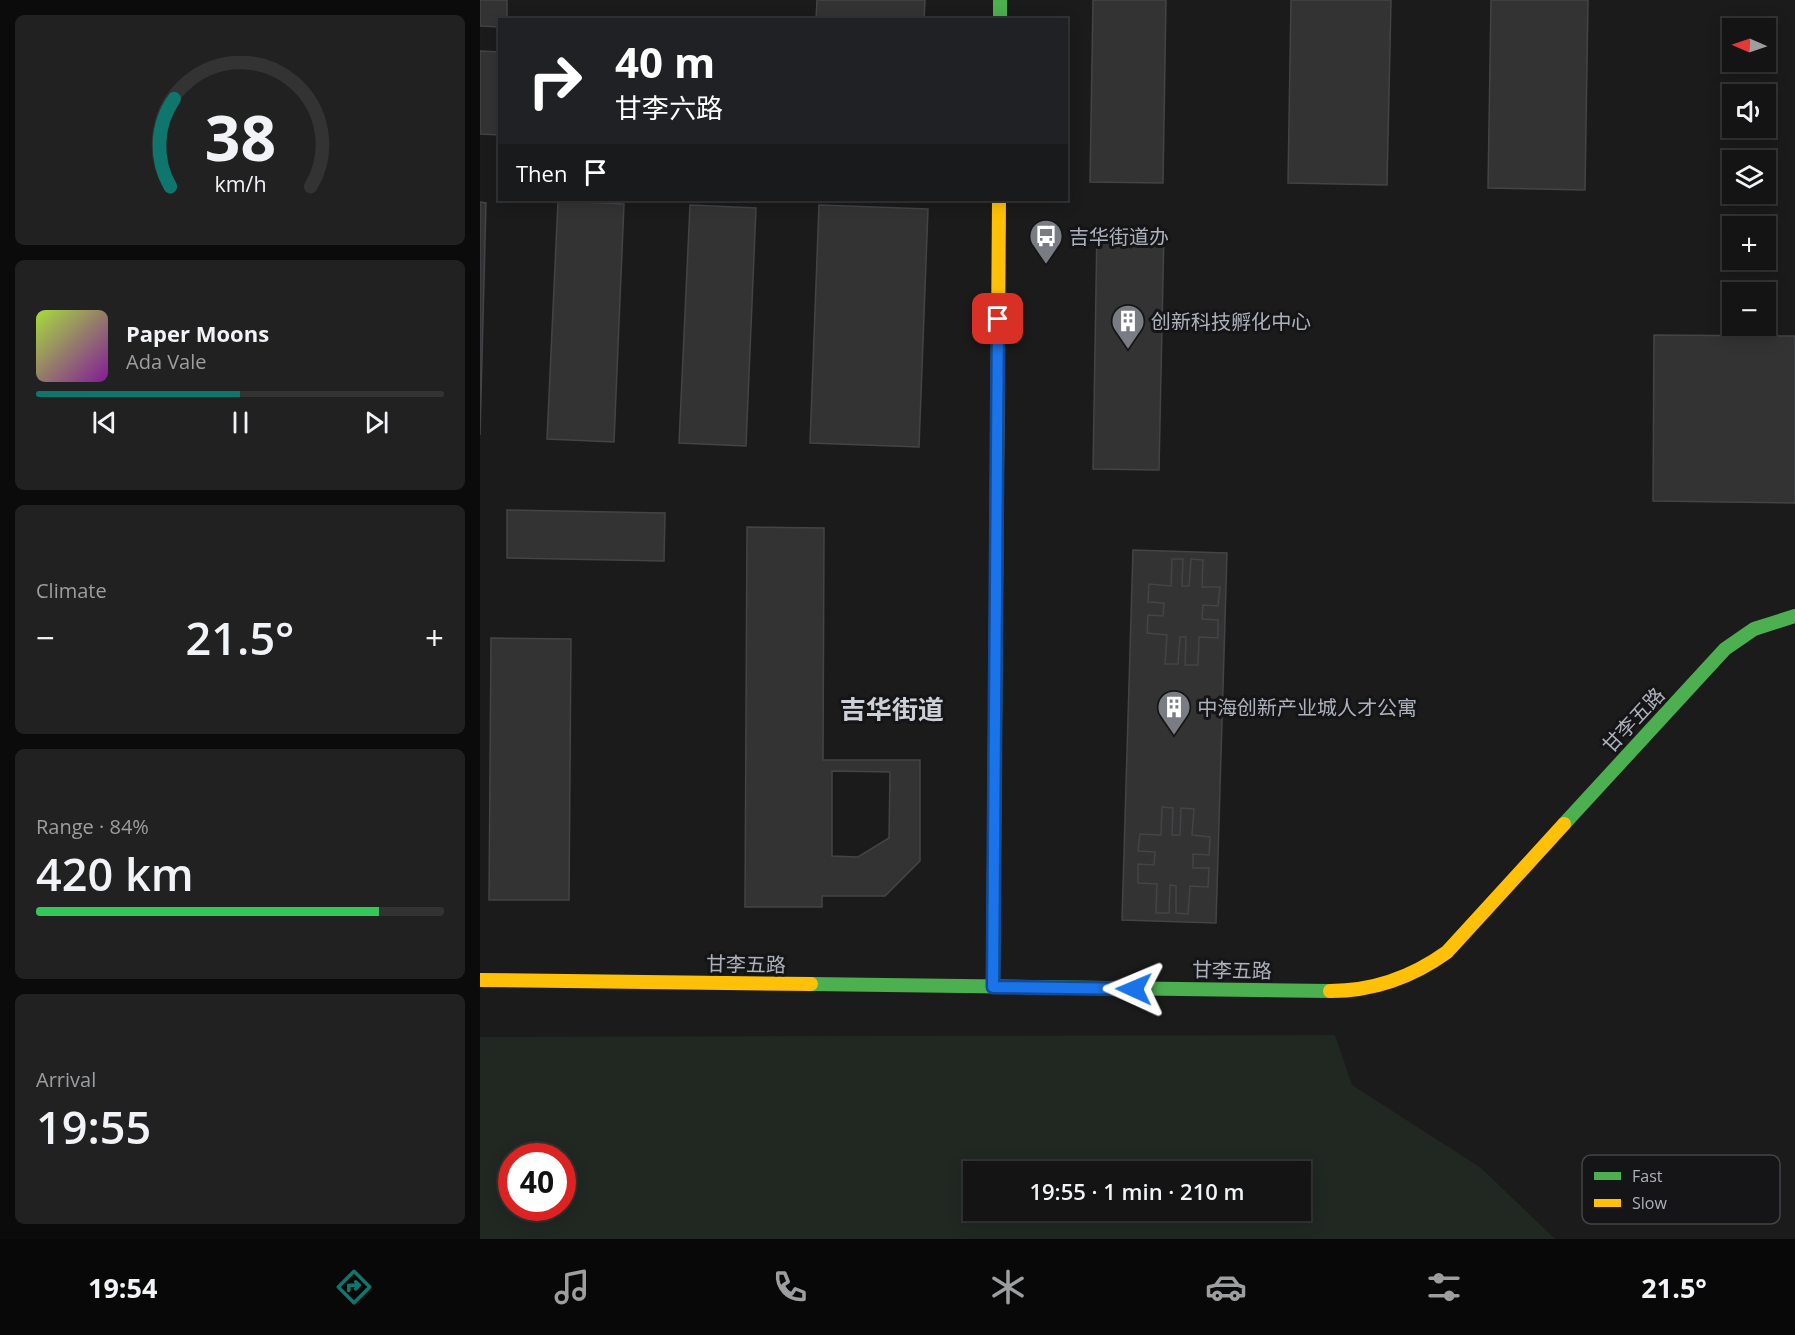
<!DOCTYPE html>
<meta charset="utf-8">
<style>
:root{--surface:#141414;--page:#212122;--text:#f1f3f6;--muted:#9d9ea0;--line:#333334;--accent:#0f766e}
body{margin:0;font-family:"Open Sans","Noto Sans SC",sans-serif;background:var(--page);color:var(--text);height:100vh;display:flex;flex-direction:column;font-size:22px;white-space:nowrap}
*{box-sizing:border-box;margin:0}
p{font-size:20px;color:var(--muted)}
.icon{flex:none;width:33px;height:33px;fill:none;stroke:currentColor;stroke-width:2;stroke-linecap:round;stroke-linejoin:round}
.map{position:relative;flex:1;overflow:hidden}
.panel{display:flex;flex-direction:column;gap:15px;padding:15px;background:#0b0b0b;width:480px}
.panel>*{flex:none}
.guide{position:absolute;left:18px;top:18px;width:570px;height:183px;border-radius:0px;box-shadow:0 3px 15px #0003,0 0 0 2px var(--line);background:#202124;color:#fff;overflow:hidden}
.needle{width:39px;rotate:272deg}
.buttons{position:absolute;left:1242px;top:18px;display:grid;gap:12px}
.buttons a{display:grid;place-items:center;width:54px;height:54px;border-radius:0px;background:var(--surface);box-shadow:0 3px 15px #0003,0 0 0 2px var(--line);font-size:30px}
.speed{position:absolute;left:18px;top:1143px;display:flex;gap:12px;font-size:30px;font-weight:700;text-align:center}
.speed>*{display:grid;place-content:center;width:78px;height:78px;border-radius:50%;background:var(--surface);box-shadow:0 3px 15px #0003,0 0 0 2px var(--line);line-height:1}
.speed .limit{border:9px solid #d22;background:#fff;color:#111}
.pin{position:absolute;display:grid;place-items:center;width:51px;height:51px;color:#fff;margin:-26px;border-radius:12px;box-shadow:0 3px 9px #0006}
.me{position:absolute;width:66px;margin:-33px;rotate:271deg;stroke-linejoin:round;filter:drop-shadow(0 0 4px #0008)}
.turn{display:flex;align-items:center;gap:21px;height:126px;padding:0 18px;font-size:27px}
.turn .icon{width:78px;height:78px;stroke-width:2.5}
.turn b{display:block;font-size:42px;line-height:51px}
.then{display:flex;align-items:center;height:57px;padding:0 18px;background:#0003;gap:12px;font-size:22px}
.big{font-size:45px;font-weight:600;line-height:1.1}
.panel .widget{flex:1;display:flex;flex-direction:column;justify-content:center;gap:9px;min-width:0;padding:0 21px;border-radius:9px;background:var(--page)}
.panel .dial{align-items:center;gap:0}
.dial svg{height:156px;overflow:visible;fill:none;stroke:var(--line);stroke-width:7;stroke-linecap:round;text-anchor:middle}
.dial text{fill:var(--text);stroke:none}
.song{display:flex;align-items:center;gap:18px}
.cover{width:72px;height:72px;border-radius:9px;background:linear-gradient(135deg,hsl(80 70% 55%),hsl(290 70% 35%))}
.played{height:6px;border-radius:3px;background:linear-gradient(90deg,var(--accent) 50%,var(--line) 50%)}
.keys{display:flex;justify-content:space-around;direction:ltr}
.heat{display:flex;justify-content:space-between;align-items:center;font-size:33px;direction:ltr}
.charge{height:9px;border-radius:4px;background:linear-gradient(90deg,#34c759 84%,var(--line) 0)}
.trip{position:absolute;left:483px;top:1161px;width:348px;height:60px;border-radius:0px;background:var(--surface);box-shadow:0 3px 15px #0003,0 0 0 2px var(--line);font-weight:600;line-height:60px;text-align:center}
.dock{display:flex;height:96px;justify-content:space-around;align-items:center;background:#080808;color:var(--muted)}
.dock .icon{width:42px;height:42px}
.dock .current{color:var(--accent)}
.dock b{font-size:27px;color:var(--text)}
main{display:flex;flex:1;min-height:0}
.map>svg:first-child{display:block}
</style>
<main>
<section class="panel">
<div class="widget dial"><svg viewBox="0 0 100 80">
<path d="M14 69A42 42 0 1 1 86 69"/>
<path d="M14 69A42 42 0 0 1 16 24" stroke="#0f766e"/>
<text x="50" y="56" font-size="32" font-weight="700">38</text>
<text x="50" y="72" font-size="11">km/h</text>
</svg></div>
<div class="widget">
<div class="song"><i class="cover"></i><div><b>Paper Moons</b><p>Ada Vale</p></div></div>
<div class="played"></div>
<div class="keys"><svg class="icon" aria-label="previous" viewBox="0 0 24 24"><path d="M18 5L8 12l10 7zM5 5v14"/></svg><svg class="icon" aria-label="pause" viewBox="0 0 24 24"><path d="M8 5v14M16 5v14"/></svg><svg class="icon" aria-label="next" viewBox="0 0 24 24"><path d="M6 5l10 7-10 7zM19 5v14"/></svg></div>
</div>
<div class="widget"><p>Climate</p>
<div class="heat"><a>−</a><b class="big">21.5°</b><a>+</a></div>
</div>
<div class="widget"><p>Range · 84%</p><b class="big">420 km</b><div class="charge"></div></div>
<div class="widget"><p>Arrival</p><b class="big">19:55</b></div>
</section>
<div class="map">
<svg width="1315" height="1239" viewBox="0 0 1315 1239">
<rect width="100%" height="100%" fill="#1b1b1b"/>
<path fill="#212822" fill-rule="evenodd" d="M 855,1035 L 872,1085 L 1001,1168 L 1075,1239 L 0,1239 L 0,1037 ZM 82,1156 L 82,1208 L 32,1208 L 32,1156 ZM 494,1172 L 820,1172 L 820,1210 L 494,1210 Z"/>
<g fill="#333" stroke="#434447" stroke-width="1.5" fill-rule="evenodd">
<polygon points="0,0 27,0 27,20 20,20 20,27 0,26"/>
<polygon points="337,0 445,0 444,20 336,20"/>
<polygon points="613,0 686,0 683,183 610,182"/>
<polygon points="811,0 911,0 907,185 808,183"/>
<polygon points="1011,0 1108,0 1105,190 1008,188"/>
<polygon points="0,51 20,52 20,135 0,134"/>
<polygon points="78,201 144,204 134,442 67,439"/>
<polygon points="0,202 6,203 0,435"/>
<polygon points="210,205 276,208 266,446 199,443"/>
<polygon points="339,205 448,209 439,447 330,443"/>
<polygon points="617,229 684,231 679,470 613,469"/>
<polygon points="1174,335 1315,336 1315,503 1173,501"/>
<polygon points="27,510 185,513 184,561 27,558"/>
<path d="M 267,527 L 344,528 L 343,760 L 440,760 L 440,861 L 405,896 L 342,896 L 342,907 L 265,907 ZM 352,771 L 410,772 L 409,838 L 378,857 L 352,856 Z"/>
<polygon points="653,550 747,553 736,923 642,920"/>
<polygon points="692,559 703,559 702,586 709,586 711,559 723,560 722,587 740,587 738,606 723,605 722,619 738,620 738,638 719,637 718,665 705,665 706,637 700,637 698,664 685,664 687,635 667,633 668,615 683,616 684,603 668,602 669,584 691,586"/>
<polygon points="11,638 91,639 89,900 9,900"/>
<polygon points="682,807 693,808 692,835 700,835 701,808 714,809 712,835 730,837 729,855 713,854 713,868 729,868 728,887 710,886 708,914 696,913 696,886 690,885 689,913 676,913 677,884 658,883 658,864 674,865 675,852 658,851 660,834 681,835"/>
</g>
<g fill="none" stroke-linecap="round" stroke-linejoin="round">
<g stroke="#4caf50" stroke-width="14">
<polyline points="520,0 520,20"/>
<polyline points="1084,824 1245,649 1274,629 1315,616"/>
<polyline points="331,984 850,991"/>
<polyline points="513,987 517,472"/>
</g>
<g stroke="#ffc107" stroke-width="14">
<polyline points="517,472 519,200"/>
<polyline points="0,980 331,984"/>
<path d="M 850,991 C 894,991 931,978 967,952 L 1084,824"/>
</g>
</g>
<g fill="none" stroke-linecap="round" stroke-linejoin="round">
<g stroke="#114b97" stroke-width="15">
<polyline id="route" points="518,319 513,987 654,989"/>
</g>
<use href="#route" stroke="#1a73e8" stroke-width="10"/>
</g>
<defs>
<g id="bus-pin" transform="scale(1.725)"><path d="M0 17L-7.5 6A9.5 9.5 0 1 1 7.5 6Z" fill="#7a7c84" stroke="#151517"/><path d="M-5-6H5V4H4V6H2V4H-2V6H-4V4H-5ZM-3.5-4V0h7V-4ZM-3.5 1.2v1.5H-2V1.2ZM2 1.2v1.5H3.5V1.2Z" fill="#fff"/></g>
<g id="building-pin" transform="scale(1.725)"><path d="M0 17L-7.5 6A9.5 9.5 0 1 1 7.5 6Z" fill="#7a7c84" stroke="#151517"/><path d="M-4-6H4V6H1V3H-1V6H-4ZM-2.5-4.3h1.7v1.8h-1.7ZM.8-4.3h1.7v1.8H.8ZM-2.5-1h1.7V.8h-1.7ZM.8-1h1.7V.8H.8Z" fill="#fff"/></g>
</defs>
<g fill-rule="evenodd">
<use href="#bus-pin" x="566" y="236"/>
<use href="#building-pin" x="648" y="321"/>
<use href="#building-pin" x="694" y="707"/>
</g>
<g text-anchor="middle" dominant-baseline="central" stroke-width="6" stroke-linejoin="round" paint-order="stroke">
<g font-size="20" fill="#adb1bc" stroke="#151517" text-anchor="start">
<text x="589" y="236">吉华街道办</text>
<text x="671" y="321">创新科技孵化中心</text>
<text x="717" y="707">中海创新产业城人才公寓</text>
</g>
<g font-size="20" fill="#adb1bc" stroke="#151517">
<text transform="translate(1153 720) rotate(-47)">甘李五路</text>
<text transform="translate(266 964) rotate(1)">甘李五路</text>
<text transform="translate(752 970) rotate(1)">甘李五路</text>
</g>
<g font-size="26" font-weight="bold" fill="#ced0d8" stroke="#151517">
<text x="412" y="709">吉华街道</text>
</g>
</g>
<rect x="1102" y="1155" width="198" height="69" rx="9" fill="#151517" stroke="#434449" stroke-width="1.5"/>
<rect x="1114" y="1172" width="27" height="8" fill="#4caf50"/>
<rect x="1114" y="1199" width="27" height="8" fill="#ffc107"/>
<g font-size="16" fill="#adb1bc">
<text x="1152" y="1182">Fast</text>
<text x="1152" y="1209">Slow</text>
</g>
</svg>
<div class="buttons">
<a><svg class="needle" viewBox="-14 -14 28 28"><path d="M0-13l5 13h-10z" fill="#e53935"/><path d="M0 13l5-13h-10z" fill="#9d9ea0"/></svg></a>
<a><svg class="icon" aria-label="sound" viewBox="0 0 24 24"><path d="M4 9h4l5-4v14l-5-4H4zM17 9q2 3 0 6"/></svg></a>
<a><svg class="icon" aria-label="layers" viewBox="0 0 24 24"><path d="M12 4l9 5-9 5-9-5zM3 14l9 5 9-5"/></svg></a>
<a>+</a>
<a>−</a>
</div>
<div class="speed"><div class="limit">40</div></div>
<div class="pin" style="left:518px;top:319px;background:#d93025"><svg class="icon" aria-label="arrive" viewBox="0 0 24 24"><path d="M6 21V4h12l-3 4 3 4H6"/></svg></div>
<svg class="me" style="left:654px;top:989px" viewBox="-20 -20 40 40"><path d="M0-17L14 15 0 8-14 15z" fill="#1a73e8" stroke="#fff" stroke-width="4"/></svg>
<div class="trip">19:55 · 1 min · 210 m</div>
<div class="guide">
<div class="turn"><svg class="icon" aria-label="right" viewBox="0 0 24 24"><path d="M7 20v-9h11M14 6l5 5-5 5"/></svg><div><b>40 m</b>甘李六路</div></div>
<div class="then">Then<svg class="icon" aria-label="arrive" viewBox="0 0 24 24"><path d="M6 21V4h12l-3 4 3 4H6"/></svg></div>
</div>
</div>
</main>
<nav class="dock">
<b>19:54</b>
<svg class="icon current" aria-label="directions" viewBox="0 0 24 24"><path d="M12 3l9 9-9 9-9-9zM9 14v-3h6M13 9l2 2-2 2"/></svg>
<svg class="icon" aria-label="music" viewBox="0 0 24 24"><path d="M9 18V5l10-2v13"/><circle cx="6" cy="18" r="3"/><circle cx="16" cy="16" r="3"/></svg>
<svg class="icon" aria-label="phone" viewBox="0 0 24 24"><path d="M5 4h4l2 5-3 2q2 4 5 5l2-3 5 2v4C11 20 4 13 5 4z"/></svg>
<svg class="icon" aria-label="climate" viewBox="0 0 24 24"><path d="M12 3v18M4 7l16 10M4 17L20 7"/></svg>
<svg class="icon" aria-label="car" viewBox="0 0 24 24"><path d="M5 17H2v-5l4-1 3-4h7l3 4 3 1v5h-3M9 17h6M6 11h13"/><circle cx="7" cy="17" r="2"/><circle cx="17" cy="17" r="2"/></svg>
<svg class="icon" aria-label="filters" viewBox="0 0 24 24"><path d="M4 7h16M4 17h16"/><circle cx="9" cy="7" r="2"/><circle cx="15" cy="17" r="2"/></svg>
<b>21.5°</b>
</nav>
